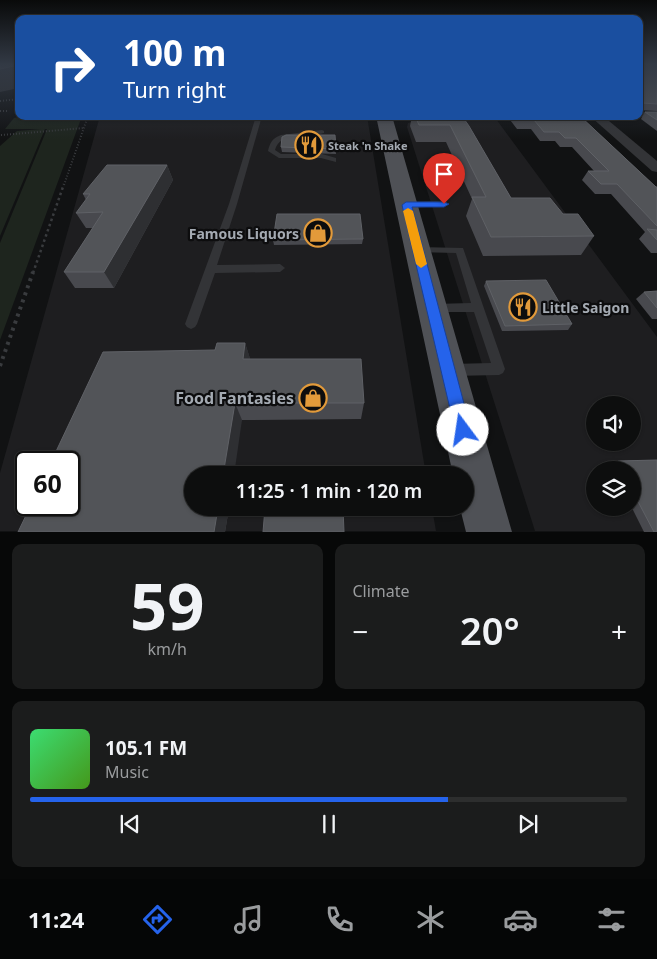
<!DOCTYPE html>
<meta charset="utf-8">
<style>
:root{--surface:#0d0e0e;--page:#1b1c1c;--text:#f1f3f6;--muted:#9a9c9e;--line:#2d2e2e;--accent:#2563eb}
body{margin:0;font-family:"Noto Sans",sans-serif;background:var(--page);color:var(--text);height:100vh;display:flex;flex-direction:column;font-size:19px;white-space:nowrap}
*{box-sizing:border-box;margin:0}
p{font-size:16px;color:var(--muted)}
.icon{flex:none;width:28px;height:28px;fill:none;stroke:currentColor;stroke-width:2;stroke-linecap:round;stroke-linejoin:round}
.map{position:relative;height:532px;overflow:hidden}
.drawer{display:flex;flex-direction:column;gap:12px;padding:12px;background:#070808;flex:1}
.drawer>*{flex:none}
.hud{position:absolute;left:15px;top:15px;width:628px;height:105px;border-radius:10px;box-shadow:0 1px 4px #0004,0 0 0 1px var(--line);background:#1a4fa0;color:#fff;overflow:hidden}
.fabs{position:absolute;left:586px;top:396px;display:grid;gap:10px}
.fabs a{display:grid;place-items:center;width:55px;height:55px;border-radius:50%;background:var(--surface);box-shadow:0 1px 4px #0004,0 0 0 1px var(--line);font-size:25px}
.speed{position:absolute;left:15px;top:451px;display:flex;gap:10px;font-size:25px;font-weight:700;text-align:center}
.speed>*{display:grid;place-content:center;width:65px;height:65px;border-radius:50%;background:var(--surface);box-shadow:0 1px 4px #0004,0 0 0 1px var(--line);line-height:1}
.speed .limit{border:2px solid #111;border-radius:8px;background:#fff;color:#111}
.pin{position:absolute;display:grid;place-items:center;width:42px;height:42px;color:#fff;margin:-51px -21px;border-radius:50% 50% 50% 0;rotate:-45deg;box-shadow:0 0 5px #0007}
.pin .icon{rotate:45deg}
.me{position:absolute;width:55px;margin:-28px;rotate:346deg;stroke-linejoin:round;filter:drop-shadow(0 0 4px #0008)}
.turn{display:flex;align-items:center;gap:18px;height:105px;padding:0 25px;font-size:22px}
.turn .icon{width:65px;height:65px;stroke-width:2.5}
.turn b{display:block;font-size:35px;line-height:42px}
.big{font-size:38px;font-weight:600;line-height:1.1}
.drawer .widget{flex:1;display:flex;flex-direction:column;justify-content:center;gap:8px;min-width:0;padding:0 18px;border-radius:10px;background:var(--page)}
.drawer .dial{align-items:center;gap:0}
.dial b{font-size:65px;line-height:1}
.song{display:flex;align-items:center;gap:15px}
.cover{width:60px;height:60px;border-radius:8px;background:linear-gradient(135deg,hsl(140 70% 55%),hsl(100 70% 35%))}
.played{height:5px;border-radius:2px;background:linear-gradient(90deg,var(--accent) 70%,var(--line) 70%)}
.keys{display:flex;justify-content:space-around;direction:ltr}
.heat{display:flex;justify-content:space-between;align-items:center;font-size:28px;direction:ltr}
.drawer .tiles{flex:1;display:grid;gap:12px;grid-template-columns:1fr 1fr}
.widget:last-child{grid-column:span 2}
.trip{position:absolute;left:184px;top:466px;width:290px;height:50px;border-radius:25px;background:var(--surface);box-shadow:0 1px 4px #0004,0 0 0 1px var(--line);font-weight:600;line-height:50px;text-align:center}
.tab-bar{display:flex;height:80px;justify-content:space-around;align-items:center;background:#050606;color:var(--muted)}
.tab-bar .icon{width:35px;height:35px}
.tab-bar .selected{color:var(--accent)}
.tab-bar b{font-size:22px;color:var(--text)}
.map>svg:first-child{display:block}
</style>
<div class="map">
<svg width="657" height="532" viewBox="0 0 657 532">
<rect width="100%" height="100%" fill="#111213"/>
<g fill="#1e1e20" fill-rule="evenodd">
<path d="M 100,116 L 367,116 L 426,475 L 192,475 L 192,508 L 432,508 L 436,531 L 0,531 L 0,473 ZM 26,462 L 69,462 L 69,505 L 26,505 Z"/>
<path d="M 496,119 L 657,337 L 657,531 L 535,531 L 407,127 L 408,123 L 420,120 ZM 595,405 L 632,405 L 632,442 L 595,442 ZM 595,470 L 632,470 L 632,508 L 595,508 Z"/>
</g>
<polygon fill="#1e251e" points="24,116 82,116 0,340 0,243 47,129 45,129 0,236 0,146 17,131 41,129 5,129 14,118"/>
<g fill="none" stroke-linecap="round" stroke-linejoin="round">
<g stroke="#393b3e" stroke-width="2" stroke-dasharray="1 2" stroke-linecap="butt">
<polyline points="0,101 19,99"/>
<polyline points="0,111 8,111"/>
<polyline points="1,135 84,128"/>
<polyline points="64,185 88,116"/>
</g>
<polyline stroke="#393b3e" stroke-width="2.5" stroke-dasharray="2.5 3" stroke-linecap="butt" points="33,273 64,184"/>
<polyline stroke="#393b3e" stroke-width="4" stroke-dasharray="3 4.5" stroke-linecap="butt" points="0,366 33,272"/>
<g fill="#333437" fill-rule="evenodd">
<polygon points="256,116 262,116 237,204 217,265 280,264 285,268 280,272 215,273 197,324 195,327 191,329 187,327 185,324 229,204"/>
<path d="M 322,130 L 324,131 L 324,133 C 308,137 280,131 275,150 L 281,154 L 322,154 L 336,158 L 336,162 L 321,158 L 279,158 L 268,151 C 270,142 273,138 281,135 Z"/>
<polygon points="444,201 447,202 447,206 406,208 402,205 406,202"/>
<polygon points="418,247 463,248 505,369 503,373 499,375 452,376 447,374 446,370 447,366 452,364 491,363 474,312 434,312 430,311 428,308 430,305 434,304 471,303 456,253 415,252 413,250"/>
</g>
<g fill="#333437" fill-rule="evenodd">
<polygon points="639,112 657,112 657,118 635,117 639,116"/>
<polygon points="590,116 603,116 657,161 657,172 652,171"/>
</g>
<polygon fill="#4f5156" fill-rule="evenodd" points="376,116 392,116 512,532 466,532 460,508 465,508 465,475 453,475"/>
</g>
<g fill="#48494e">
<polygon points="639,64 657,64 657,111 639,110"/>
<polygon points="645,112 657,112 657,131 641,119"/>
<polygon points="412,116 462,116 511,198 563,214 594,236 581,255 483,256 466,216 472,199 446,142 416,142 410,126"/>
<polygon points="507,116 580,116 656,187 657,187 657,253 651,253 639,239 645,232 611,194 595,194 582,180 588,171 594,171 572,147 560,147 555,141 540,141 531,129 517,129"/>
<polygon points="335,135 336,154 282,152 281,147"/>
<polygon points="167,165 173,180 114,288 75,288 64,272 93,228 86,228 76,213 86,200 83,194"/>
<polygon points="363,239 362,244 274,245 273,240"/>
<polygon points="486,281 572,324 568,330 502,331 484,286"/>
<polygon points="657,291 657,319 652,319 636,299 644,292"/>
<polygon points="245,343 250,359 364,403 361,419 242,420 192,508 229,508 225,532 18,532"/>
<polygon points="657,460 657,532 644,532 632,508 632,470 614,470 611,464 618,461"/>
</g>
<g fill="#2e2f32">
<polygon points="17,64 19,64 19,88 0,92 0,69"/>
<polygon points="167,165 173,180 114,288 104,272"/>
<polygon points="245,343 251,361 243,359"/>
<polygon points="235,403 242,420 234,475 223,475"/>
<polygon points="218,508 229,508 225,532 214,532"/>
</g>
<g fill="#525458" stroke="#5f6166">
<polygon points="0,64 17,64 14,66 0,69"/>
<polygon points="639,64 657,64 657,104 643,103 639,108"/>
<polygon points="645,112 657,112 657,120"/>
<polygon points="415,116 462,116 469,126 511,198 550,198 563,214 578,214 594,236 491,237 472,197 486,197 450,125 419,125"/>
<polygon points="517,116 580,116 656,187 657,187 657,226 617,184 601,184 588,171 609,171 576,138 565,138 559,132 544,132 534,120 520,120"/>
<polygon points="286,135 335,135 336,149 281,147 282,137"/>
<polygon points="107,165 167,165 104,272 64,272 103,212 76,213 90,194 83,194"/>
<polygon points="277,214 360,214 363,239 273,240"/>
<polygon points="647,229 657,230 657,240"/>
<polygon points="546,280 572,324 505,326 486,281"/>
<polygon points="657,291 657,308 644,292"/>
<polygon points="217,343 245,343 243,359 361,359 364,403 235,403 223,475 192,475 192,508 218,508 214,532 18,532 31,505 69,505 69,462 51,462 103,352 215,350"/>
<polygon points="657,460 657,532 654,532 632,490 632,470 622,470 618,461"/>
<polygon points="265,508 343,508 344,532 263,532"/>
</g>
<linearGradient id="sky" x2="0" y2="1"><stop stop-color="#090a0a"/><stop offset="0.46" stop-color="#323944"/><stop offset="1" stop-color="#323944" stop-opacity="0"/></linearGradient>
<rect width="657" height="139" fill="url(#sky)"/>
<polygon fill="#2563eb" stroke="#184099" points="406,202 444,202 449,204 444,207 412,207 471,430 469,436 463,439 457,436 455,430 402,205"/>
<polygon fill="#f59e0b" points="408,208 413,211 427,264 421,268 416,264 403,211"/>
<defs>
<g id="restaurant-ring" transform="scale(1.4375)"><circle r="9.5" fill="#0d0d0e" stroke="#e29a3a" stroke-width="1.5"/><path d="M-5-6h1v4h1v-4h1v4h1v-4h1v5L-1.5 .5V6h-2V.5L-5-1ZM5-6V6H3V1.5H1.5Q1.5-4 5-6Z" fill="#e29a3a"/></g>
<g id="shop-ring" transform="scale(1.4375)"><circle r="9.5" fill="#0d0d0e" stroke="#e29a3a" stroke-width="1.5"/><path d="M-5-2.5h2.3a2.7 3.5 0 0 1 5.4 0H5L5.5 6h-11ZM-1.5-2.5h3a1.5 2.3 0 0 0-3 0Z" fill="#e29a3a"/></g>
</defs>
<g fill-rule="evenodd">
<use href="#restaurant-ring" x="309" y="145"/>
<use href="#shop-ring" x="318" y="233"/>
<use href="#restaurant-ring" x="523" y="307"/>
<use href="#shop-ring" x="313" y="398"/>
</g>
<g text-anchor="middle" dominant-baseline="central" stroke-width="4.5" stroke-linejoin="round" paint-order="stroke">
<g font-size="11" font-weight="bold" fill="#a4aab2" stroke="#0d0d0e" text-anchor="start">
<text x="328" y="145">Steak 'n Shake</text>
</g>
<g font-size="14" font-weight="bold" fill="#a4aab2" stroke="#0d0d0e" text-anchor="end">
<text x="299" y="233">Famous Liquors</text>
<text x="542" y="307" text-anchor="start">Little Saigon</text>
</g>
<g font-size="16" font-weight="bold" fill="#a4aab2" stroke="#0d0d0e" text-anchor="end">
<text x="294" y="398">Food Fantasies</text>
</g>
</g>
</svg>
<div class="fabs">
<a><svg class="icon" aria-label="sound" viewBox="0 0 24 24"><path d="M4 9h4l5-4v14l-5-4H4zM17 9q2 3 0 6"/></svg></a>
<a><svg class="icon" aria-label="layers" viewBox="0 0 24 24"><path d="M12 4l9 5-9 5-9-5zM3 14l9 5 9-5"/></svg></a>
</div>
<div class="speed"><div class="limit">60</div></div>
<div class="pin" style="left:444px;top:204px;background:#d93025"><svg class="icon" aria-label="arrive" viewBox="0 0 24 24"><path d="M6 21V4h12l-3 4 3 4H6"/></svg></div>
<svg class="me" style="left:463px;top:430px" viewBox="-20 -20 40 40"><circle r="19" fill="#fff"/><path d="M0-13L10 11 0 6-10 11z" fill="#2563eb"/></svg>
<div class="trip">11:25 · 1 min · 120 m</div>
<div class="hud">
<div class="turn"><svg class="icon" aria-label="right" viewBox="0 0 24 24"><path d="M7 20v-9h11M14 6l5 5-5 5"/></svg><div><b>100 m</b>Turn right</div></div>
</div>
</div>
<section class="drawer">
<div class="tiles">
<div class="widget dial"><b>59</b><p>km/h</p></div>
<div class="widget"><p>Climate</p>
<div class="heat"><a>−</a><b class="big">20°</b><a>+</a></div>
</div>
<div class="widget">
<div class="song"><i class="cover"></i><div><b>105.1 FM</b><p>Music</p></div></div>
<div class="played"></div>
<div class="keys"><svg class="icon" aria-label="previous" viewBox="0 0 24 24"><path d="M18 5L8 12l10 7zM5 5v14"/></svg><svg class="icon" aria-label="pause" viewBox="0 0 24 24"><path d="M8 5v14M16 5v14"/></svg><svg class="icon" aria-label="next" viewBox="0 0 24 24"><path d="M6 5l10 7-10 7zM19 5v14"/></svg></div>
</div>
</div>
</section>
<nav class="tab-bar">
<b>11:24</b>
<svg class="icon selected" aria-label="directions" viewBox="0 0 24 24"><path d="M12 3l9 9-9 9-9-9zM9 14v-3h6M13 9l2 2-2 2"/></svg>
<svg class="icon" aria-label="music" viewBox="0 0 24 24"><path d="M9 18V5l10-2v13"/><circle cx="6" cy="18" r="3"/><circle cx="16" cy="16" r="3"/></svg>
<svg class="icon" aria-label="phone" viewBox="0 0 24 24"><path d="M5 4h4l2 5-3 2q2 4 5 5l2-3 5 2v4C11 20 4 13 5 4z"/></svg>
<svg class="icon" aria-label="climate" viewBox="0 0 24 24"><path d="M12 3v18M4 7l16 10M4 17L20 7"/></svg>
<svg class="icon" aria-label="car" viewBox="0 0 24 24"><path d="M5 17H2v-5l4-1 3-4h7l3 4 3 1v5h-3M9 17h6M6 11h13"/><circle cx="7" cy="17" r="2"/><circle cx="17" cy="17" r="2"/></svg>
<svg class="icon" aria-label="filters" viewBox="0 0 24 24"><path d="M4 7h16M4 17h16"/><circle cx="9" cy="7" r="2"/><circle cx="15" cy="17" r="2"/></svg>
</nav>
